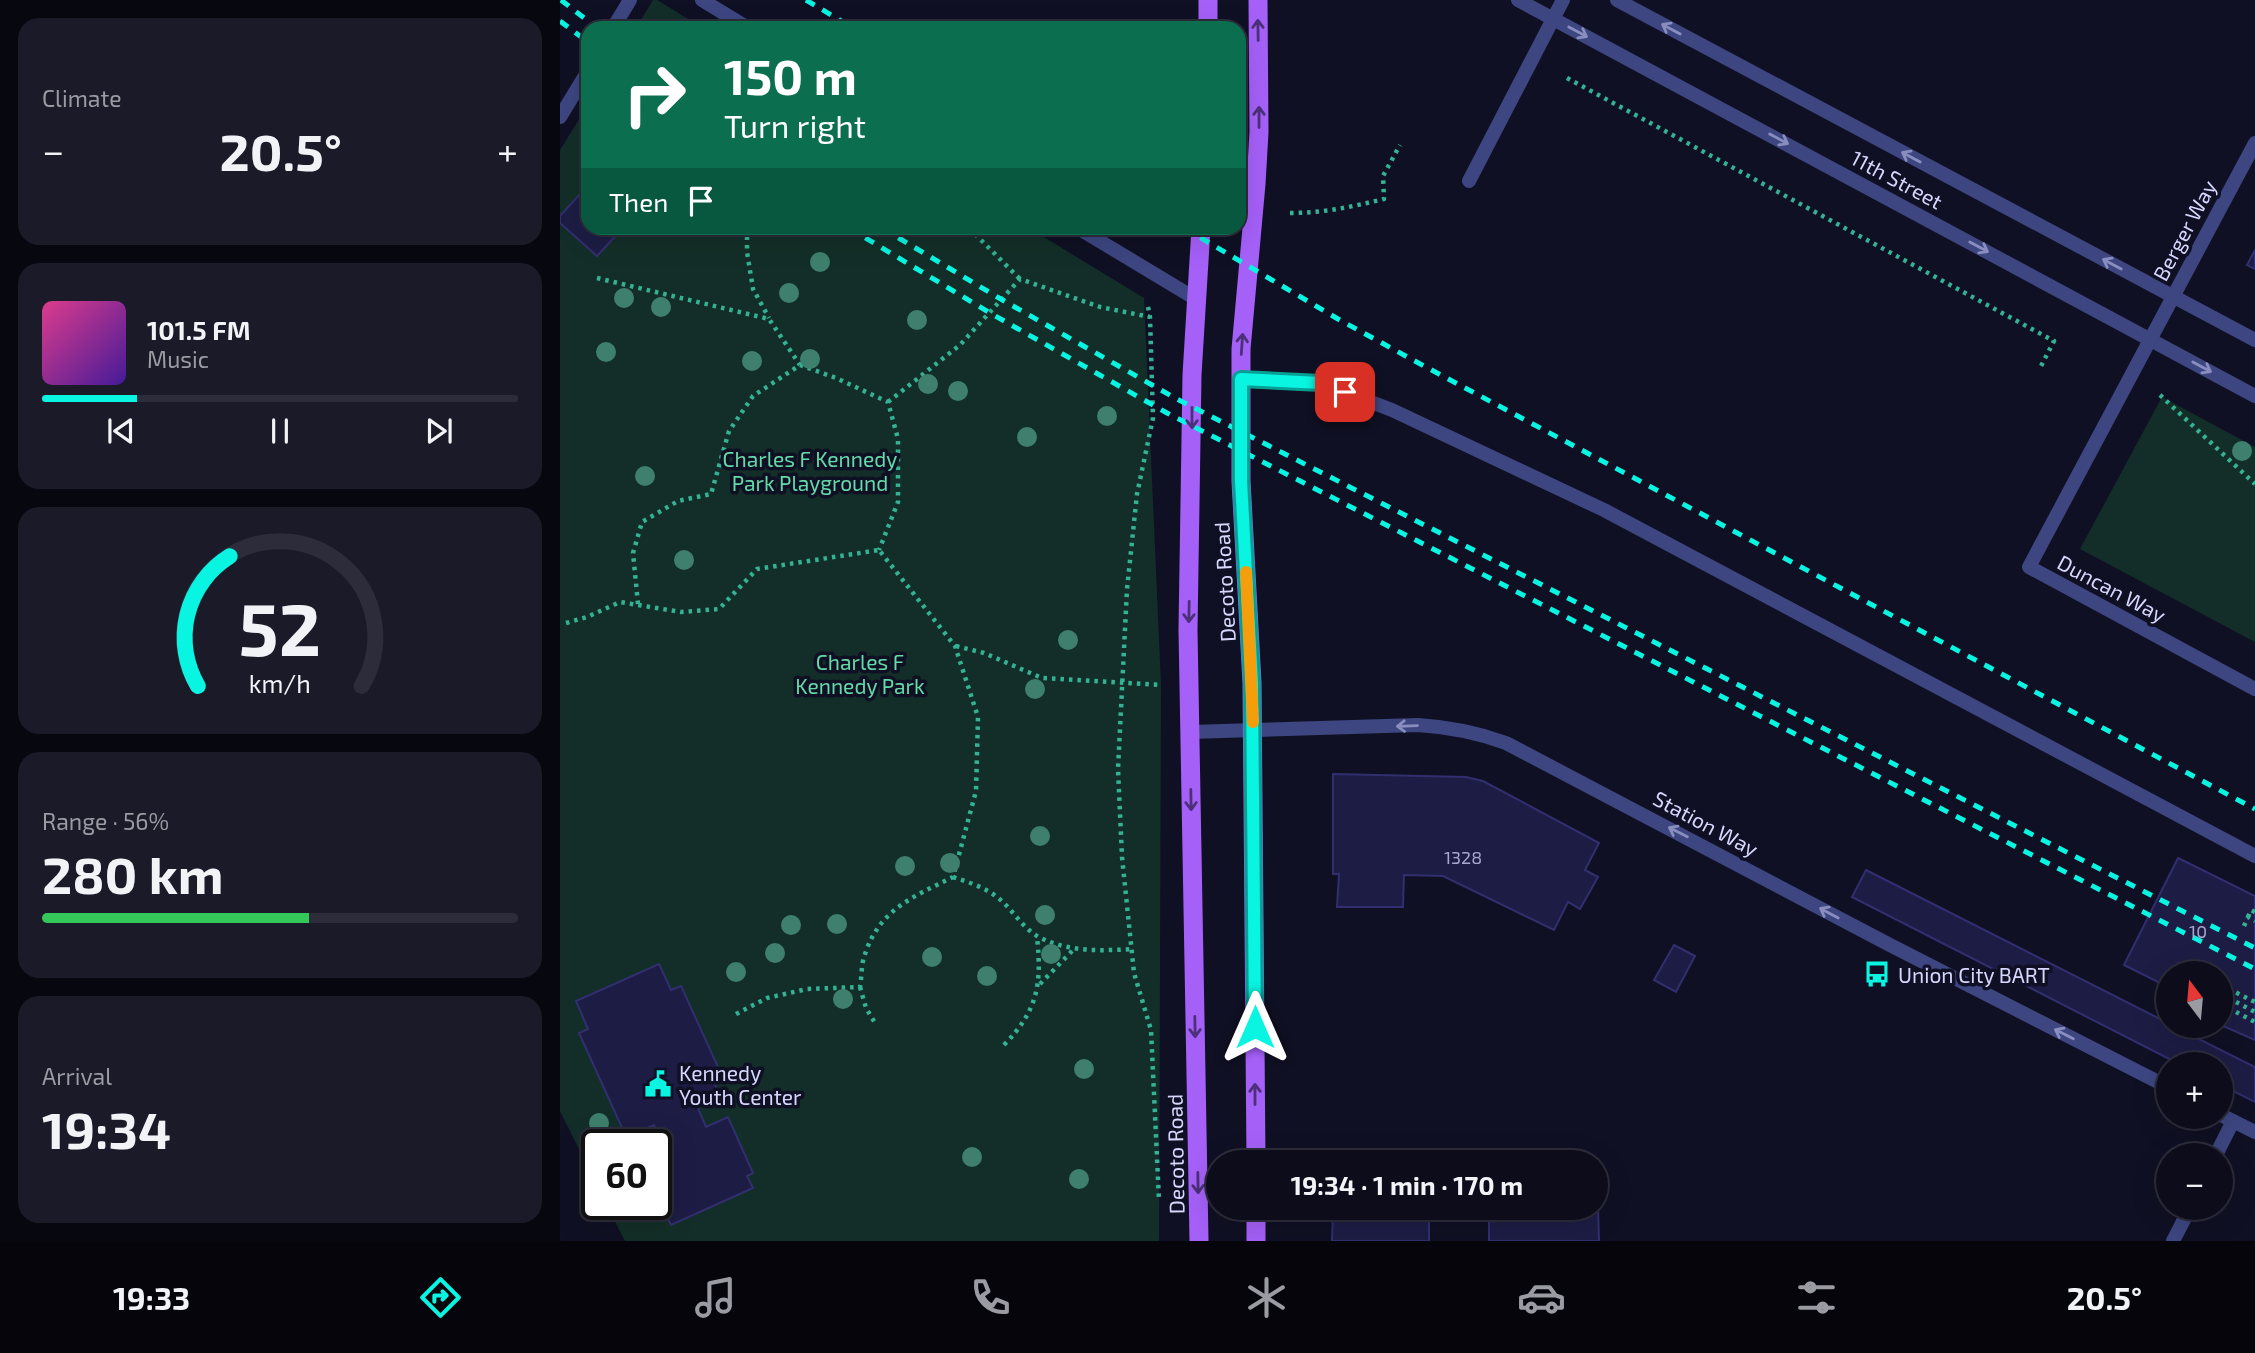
<!DOCTYPE html>
<meta charset="utf-8">
<style>
:root{--surface:#0c0c1b;--page:#1a1a28;--text:#f1f3f6;--muted:#9a9ba3;--line:#2c2c3a;--accent:#0af4e2}
body{margin:0;font-family:"Exo 2",sans-serif;background:var(--page);color:var(--text);height:100vh;display:flex;flex-direction:column;font-size:26px;white-space:nowrap}
*{box-sizing:border-box;margin:0}
p{font-size:23px;color:var(--muted)}
.icon{flex:none;width:38px;height:38px;fill:none;stroke:currentColor;stroke-width:2;stroke-linecap:round;stroke-linejoin:round}
.map{position:relative;flex:1;overflow:hidden}
.details{display:flex;flex-direction:column;gap:18px;padding:18px;background:#07070f;width:560px}
.details>*{flex:none}
.top-card{position:absolute;left:21px;top:21px;width:665px;height:214px;border-radius:21px;box-shadow:0 7px 28px #0002,0 0 0 2px var(--line);background:#0b6e4f;color:#fff;overflow:hidden}
.needle{width:46px;rotate:344deg}
.buttons{position:absolute;left:1596px;top:961px;display:grid;gap:14px}
.buttons a{display:grid;place-items:center;width:77px;height:77px;border-radius:50%;background:var(--surface);box-shadow:0 7px 28px #0002,0 0 0 2px var(--line);font-size:35px}
.speed{position:absolute;left:21px;top:1129px;display:flex;gap:14px;font-size:35px;font-weight:700;text-align:center}
.speed>*{display:grid;place-content:center;width:91px;height:91px;border-radius:50%;background:var(--surface);box-shadow:0 7px 28px #0002,0 0 0 2px var(--line);line-height:1}
.speed .limit{border:4px solid #111;border-radius:10px;background:#fff;color:#111}
.pin{position:absolute;display:grid;place-items:center;width:60px;height:60px;color:#fff;margin:-30px;border-radius:14px;box-shadow:0 4px 10px #0006}
.me{position:absolute;width:77px;margin:-38px;rotate:0deg;stroke-linejoin:round;filter:drop-shadow(0 0 5px #0008)}
.turn{display:flex;align-items:center;gap:24px;height:147px;padding:0 28px;font-size:32px}
.turn .icon{width:91px;height:91px;stroke-width:2.5}
.turn b{display:block;font-size:49px;line-height:60px}
.then{display:flex;align-items:center;height:66px;padding:0 28px;background:#0003;gap:14px;font-size:26px}
.big{font-size:52px;font-weight:700;line-height:1.1}
.details .tile{flex:1;display:flex;flex-direction:column;justify-content:center;gap:10px;min-width:0;padding:0 24px;border-radius:21px;background:var(--page)}
.details .dial{align-items:center;gap:0}
.dial svg{height:182px;overflow:visible;fill:none;stroke:var(--line);stroke-width:7;stroke-linecap:round;text-anchor:middle}
.dial text{fill:var(--text);stroke:none}
.song{display:flex;align-items:center;gap:21px}
.cover{width:84px;height:84px;border-radius:10px;background:linear-gradient(135deg,hsl(330 70% 55%),hsl(260 70% 35%))}
.played{height:7px;border-radius:4px;background:linear-gradient(90deg,var(--accent) 20%,var(--line) 20%)}
.keys{display:flex;justify-content:space-around;direction:ltr}
.heat{display:flex;justify-content:space-between;align-items:center;font-size:38px;direction:ltr}
.charge{height:10px;border-radius:5px;background:linear-gradient(90deg,#34c759 56%,var(--line) 0)}
.trip{position:absolute;left:646px;top:1150px;width:402px;height:70px;border-radius:35px;background:var(--surface);box-shadow:0 7px 28px #0002,0 0 0 2px var(--line);font-weight:700;line-height:70px;text-align:center}
.tab-bar{display:flex;height:112px;justify-content:space-around;align-items:center;background:#05050b;color:var(--muted)}
.tab-bar .icon{width:49px;height:49px}
.tab-bar .on{color:var(--accent)}
.tab-bar b{font-size:32px;color:var(--text)}
main{display:flex;flex:1;min-height:0}
.map>svg:first-child{display:block}
</style>
<main>
<section class="details">
<div class="tile"><p>Climate</p>
<div class="heat"><a>−</a><b class="big">20.5°</b><a>+</a></div>
</div>
<div class="tile">
<div class="song"><i class="cover"></i><div><b>101.5 FM</b><p>Music</p></div></div>
<div class="played"></div>
<div class="keys"><svg class="icon" aria-label="previous" viewBox="0 0 24 24"><path d="M18 5L8 12l10 7zM5 5v14"/></svg><svg class="icon" aria-label="pause" viewBox="0 0 24 24"><path d="M8 5v14M16 5v14"/></svg><svg class="icon" aria-label="next" viewBox="0 0 24 24"><path d="M6 5l10 7-10 7zM19 5v14"/></svg></div>
</div>
<div class="tile dial"><svg viewBox="0 0 100 80">
<path d="M14 69A42 42 0 1 1 86 69"/>
<path d="M14 69A42 42 0 0 1 28 12" stroke="#0af4e2"/>
<text x="50" y="56" font-size="32" font-weight="700">52</text>
<text x="50" y="72" font-size="11">km/h</text>
</svg></div>
<div class="tile"><p>Range · 56%</p><b class="big">280 km</b><div class="charge"></div></div>
<div class="tile"><p>Arrival</p><b class="big">19:34</b></div>
</section>
<div class="map">
<svg width="1695" height="1241" viewBox="0 0 1695 1241">
<rect width="100%" height="100%" fill="#101024"/>
<g fill="#132e28">
<polygon points="93,0 97,0 143,28 76,28"/>
<polygon points="28,105 28,228 469,228 584,298 601,685 599,1241 65,1241 46,1204 96,1204 96,1144 37,1144 37,1185 0,1111 0,150"/>
<polygon points="1602,397 1695,447 1695,642 1520,549"/>
</g>
<g fill="#1d1c44" stroke="#312f6f" stroke-width="2">
<polygon points="28,185 28,228 63,228 37,256 0,223 0,216"/>
<polygon points="1695,250 1695,269 1687,265"/>
<polygon points="773,774 906,777 923,781 1039,843 1025,870 1038,877 1020,909 1008,902 994,930 883,876 844,875 843,907 777,907 779,874 773,874"/>
<polygon points="1618,858 1695,896 1695,1040 1661,1025 1661,973 1608,973 1608,987 1564,965"/>
<polygon points="1306,870 1608,1023 1608,1026 1613,1026 1695,1067 1695,1102 1661,1085 1661,1064 1619,1064 1292,897"/>
<polygon points="1114,945 1135,956 1116,992 1094,980"/>
<polygon points="99,964 111,990 121,986 158,1067 149,1071 160,1096 137,1106 146,1127 168,1117 193,1173 187,1176 193,1188 111,1225 96,1193 96,1144 89,1144 100,1139 94,1125 71,1135 68,1128 63,1130 19,1033 28,1029 16,1001"/>
<polygon points="1038,1208 1039,1241 929,1241 929,1210"/>
<polygon points="773,1213 869,1216 869,1241 772,1241"/>
</g>
<g fill="none" stroke-linecap="round" stroke-linejoin="round">
<g stroke="#34b294" stroke-width="4.5" stroke-dasharray="3.5 5" stroke-linecap="butt">
<polyline points="1007,78 1494,341 1480,368"/>
<path d="M 730,213 C 763,213 791,207 824,199 L 823,176 L 840,145"/>
<polyline points="187,228 187,252 193,289 209,318"/>
<polyline points="409,228 460,279"/>
<polyline points="37,278 209,319 240,365"/>
<polyline points="588,307 590,317 593,418 577,494 567,589 558,769 562,857 574,973 591,1030 599,1200"/>
<polyline points="1600,395 1695,484"/>
<polyline points="328,402 400,345 460,279 540,307 590,317"/>
<polyline points="78,604 73,553 82,522 118,501 151,494 169,431 193,396 240,365 276,378 328,402 338,439 338,502 319,550"/>
<polyline points="6,623 27,617 60,602 121,612 159,609 197,569 319,550"/>
<polyline points="396,646 424,653 482,678 601,685"/>
<path d="M 393,877 C 408,882 424,887 437,897 C 453,909 462,929 481,938 C 509,952 541,951 572,949"/>
<polyline points="1688,917 1691,910 1695,912"/>
<polyline points="1684,926 1688,917 1695,921"/>
<polyline points="1651,973 1655,966"/>
<polyline points="480,984 515,948"/>
<polyline points="1661,985 1695,1002"/>
<polyline points="300,987 306,1008 315,1023"/>
<polyline points="1661,994 1695,1012"/>
<polyline points="1661,1004 1695,1022"/>
<path d="M 176,1014 L 207,998 L 247,989 L 300,987 C 302,976 301,964 305,954 C 320,909 353,897 393,877 L 416,791 L 418,717 L 395,646 L 319,550"/>
<path d="M 444,1045 C 478,1010 482,984 477,937"/>
</g>
<g stroke="#3d4681" stroke-width="14">
<polyline points="909,181 993,19"/>
<polyline points="681,379 761,383 832,410 1044,510 1695,856"/>
<path d="M 630,732 L 858,725 C 890,727 916,732 946,743 L 1330,945 L 1608,1087"/>
<polyline points="1661,1115 1695,1132"/>
<polyline points="1656,1155 1673,1121"/>
<polyline points="1613,1241 1630,1208"/>
</g>
<g stroke="#3d4681" stroke-width="14">
<polyline points="142,0 188,28"/>
<polyline points="958,0 1695,396"/>
<polyline points="1057,0 1695,340"/>
<polyline points="993,19 1003,0"/>
<polyline points="53,28 70,0"/>
<polyline points="0,117 28,71"/>
<polyline points="1695,143 1469,567 1695,689"/>
<polyline points="518,228 636,299"/>
</g>
<g stroke="#a560f8" stroke-width="19">
<polyline points="648,0 648,28"/>
<polyline points="696,1162 692,683 681,481 681,349 696,184 699,132 698,0"/>
<polyline points="696,1208 696,1241"/>
<polyline points="639,1241 628,630 632,375 641,228"/>
</g>
<g stroke="#0af4e2" stroke-width="5" stroke-dasharray="10 9" stroke-linecap="butt">
<polyline points="1,0 37,28"/>
<polyline points="246,0 293,28"/>
<polyline points="0,21 28,42"/>
<polyline points="289,228 430,313 607,413 1695,969"/>
<polyline points="322,228 439,298 615,398 1695,948"/>
<polyline points="624,228 778,319 864,366 1695,809"/>
</g>
</g>
<g fill="#3e806d">
<circle cx="260" cy="262" r="10"/>
<circle cx="229" cy="293" r="10"/>
<circle cx="64" cy="298" r="10"/>
<circle cx="101" cy="307" r="10"/>
<circle cx="357" cy="320" r="10"/>
<circle cx="46" cy="352" r="10"/>
<circle cx="250" cy="359" r="10"/>
<circle cx="192" cy="361" r="10"/>
<circle cx="368" cy="384" r="10"/>
<circle cx="398" cy="391" r="10"/>
<circle cx="547" cy="416" r="10"/>
<circle cx="467" cy="437" r="10"/>
<circle cx="1682" cy="451" r="10"/>
<circle cx="85" cy="476" r="10"/>
<circle cx="124" cy="560" r="10"/>
<circle cx="508" cy="640" r="10"/>
<circle cx="475" cy="689" r="10"/>
<circle cx="480" cy="836" r="10"/>
<circle cx="390" cy="863" r="10"/>
<circle cx="345" cy="866" r="10"/>
<circle cx="485" cy="915" r="10"/>
<circle cx="277" cy="924" r="10"/>
<circle cx="231" cy="925" r="10"/>
<circle cx="215" cy="953" r="10"/>
<circle cx="491" cy="954" r="10"/>
<circle cx="372" cy="957" r="10"/>
<circle cx="176" cy="972" r="10"/>
<circle cx="427" cy="976" r="10"/>
<circle cx="283" cy="999" r="10"/>
<circle cx="524" cy="1069" r="10"/>
<circle cx="39" cy="1123" r="10"/>
<circle cx="412" cy="1157" r="10"/>
<circle cx="519" cy="1179" r="10"/>
</g>
<defs><path id="oneway-shaft" d="M-6 0H5M1.5-3L5.5 0L1.5 3" fill="none" stroke-width="1.6" stroke-linecap="round" stroke-linejoin="round" transform="scale(1.75)"/></defs>
<g stroke="#898ebf">
<use href="#oneway-shaft" transform="translate(1111 29) rotate(-152)"/>
<use href="#oneway-shaft" transform="translate(1018 32) rotate(28)"/>
<use href="#oneway-shaft" transform="translate(1219 139) rotate(28)"/>
<use href="#oneway-shaft" transform="translate(1351 157) rotate(-152)"/>
<use href="#oneway-shaft" transform="translate(1419 247) rotate(28)"/>
<use href="#oneway-shaft" transform="translate(1552 264) rotate(-152)"/>
<use href="#oneway-shaft" transform="translate(1642 367) rotate(28)"/>
<use href="#oneway-shaft" transform="translate(847 726) rotate(178)"/>
<use href="#oneway-shaft" transform="translate(1118 832) rotate(-153)"/>
<use href="#oneway-shaft" transform="translate(1269 913) rotate(-152)"/>
<use href="#oneway-shaft" transform="translate(1504 1034) rotate(-153)"/>
</g>
<g stroke="#4c3079">
<use href="#oneway-shaft" transform="translate(698 30) rotate(-91)"/>
<use href="#oneway-shaft" transform="translate(699 117) rotate(-90)"/>
<use href="#oneway-shaft" transform="translate(682 344) rotate(-86)"/>
<use href="#oneway-shaft" transform="translate(632 418) rotate(90)"/>
<use href="#oneway-shaft" transform="translate(629 612) rotate(91)"/>
<use href="#oneway-shaft" transform="translate(631 800) rotate(89)"/>
<use href="#oneway-shaft" transform="translate(635 1027) rotate(89)"/>
<use href="#oneway-shaft" transform="translate(695 1094) rotate(-90)"/>
<use href="#oneway-shaft" transform="translate(638 1183) rotate(89)"/>
</g>
<g fill="none" stroke-linecap="round" stroke-linejoin="round">
<g stroke="#069f93" stroke-width="18">
<polyline id="route" points="695,1027 692,683 681,481 681,379 761,383 785,392"/>
</g>
<use href="#route" stroke="#0af4e2" stroke-width="12"/>
<polyline stroke="#f59e0b" stroke-width="12" points="686,572 693,722"/>
</g>
<defs>
<g id="bus-bare" transform="scale(2.1)"><path d="M-5-6H5V4H4V6H2V4H-2V6H-4V4H-5ZM-3.5-4V0h7V-4ZM-3.5 1.2v1.5H-2V1.2ZM2 1.2v1.5H3.5V1.2Z" fill="#0af4e2" stroke="#101024" stroke-width="2.5" paint-order="stroke"/></g>
<g id="civic-bare" transform="scale(2.1)"><path d="M-.6-6.5H3V-4.5H.6V-3L4-1V1h2V6H-6V1h2V-1L-.6-3ZM-1.2 2.5V6h2.4V2.5Z" fill="#0af4e2" stroke="#101024" stroke-width="2.5" paint-order="stroke"/></g>
</defs>
<g fill-rule="evenodd">
<use href="#bus-bare" x="1317" y="974"/>
<use href="#civic-bare" x="98" y="1084"/>
</g>
<g text-anchor="middle" dominant-baseline="central" stroke-width="7" stroke-linejoin="round" paint-order="stroke">
<g font-size="18" fill="#a7a8cf">
<text x="903" y="857">1328</text>
<text x="1638" y="931">10</text>
</g>
<g font-size="21" fill="#d5d7fd" stroke="#101024">
<text transform="translate(1337 179) rotate(28)">11th Street</text>
<text transform="translate(1624 230) rotate(-62)">Berger Way</text>
<text transform="translate(664 582) rotate(-93)">Decoto Road</text>
<text transform="translate(1552 588) rotate(28)">Duncan Way</text>
<text transform="translate(1146 823) rotate(28)">Station Way</text>
<text transform="translate(615 1154) rotate(-91)">Decoto Road</text>
</g>
<g font-size="21" fill="#63dba8" stroke="#101024">
<text x="250" y="458">Charles F Kennedy<tspan x="250" dy="24">Park Playground</tspan></text>
<text x="300" y="661">Charles F<tspan x="300" dy="24">Kennedy Park</tspan></text>
</g>
<g font-size="21" fill="#d5d7fd" stroke="#101024" text-anchor="start">
<text x="1338" y="974">Union City BART</text>
<text x="119" y="1072">Kennedy<tspan x="119" dy="24">Youth Center</tspan></text>
</g>
</g>
</svg>
<div class="buttons">
<a><svg class="needle" viewBox="-14 -14 28 28"><path d="M0-13l5 13h-10z" fill="#e53935"/><path d="M0 13l5-13h-10z" fill="#9a9ba3"/></svg></a>
<a>+</a>
<a>−</a>
</div>
<div class="speed"><div class="limit">60</div></div>
<div class="pin" style="left:785px;top:392px;background:#d93025"><svg class="icon" aria-label="arrive" viewBox="0 0 24 24"><path d="M6 21V4h12l-3 4 3 4H6"/></svg></div>
<svg class="me" style="left:695px;top:1027px" viewBox="-20 -20 40 40"><path d="M0-17L14 15 0 8-14 15z" fill="#0af4e2" stroke="#fff" stroke-width="4"/></svg>
<div class="trip">19:34 · 1 min · 170 m</div>
<div class="top-card">
<div class="turn"><svg class="icon" aria-label="right" viewBox="0 0 24 24"><path d="M7 20v-9h11M14 6l5 5-5 5"/></svg><div><b>150 m</b>Turn right</div></div>
<div class="then">Then<svg class="icon" aria-label="arrive" viewBox="0 0 24 24"><path d="M6 21V4h12l-3 4 3 4H6"/></svg></div>
</div>
</div>
</main>
<nav class="tab-bar">
<b>19:33</b>
<svg class="icon on" aria-label="directions" viewBox="0 0 24 24"><path d="M12 3l9 9-9 9-9-9zM9 14v-3h6M13 9l2 2-2 2"/></svg>
<svg class="icon" aria-label="music" viewBox="0 0 24 24"><path d="M9 18V5l10-2v13"/><circle cx="6" cy="18" r="3"/><circle cx="16" cy="16" r="3"/></svg>
<svg class="icon" aria-label="phone" viewBox="0 0 24 24"><path d="M5 4h4l2 5-3 2q2 4 5 5l2-3 5 2v4C11 20 4 13 5 4z"/></svg>
<svg class="icon" aria-label="climate" viewBox="0 0 24 24"><path d="M12 3v18M4 7l16 10M4 17L20 7"/></svg>
<svg class="icon" aria-label="car" viewBox="0 0 24 24"><path d="M5 17H2v-5l4-1 3-4h7l3 4 3 1v5h-3M9 17h6M6 11h13"/><circle cx="7" cy="17" r="2"/><circle cx="17" cy="17" r="2"/></svg>
<svg class="icon" aria-label="filters" viewBox="0 0 24 24"><path d="M4 7h16M4 17h16"/><circle cx="9" cy="7" r="2"/><circle cx="15" cy="17" r="2"/></svg>
<b>20.5°</b>
</nav>
